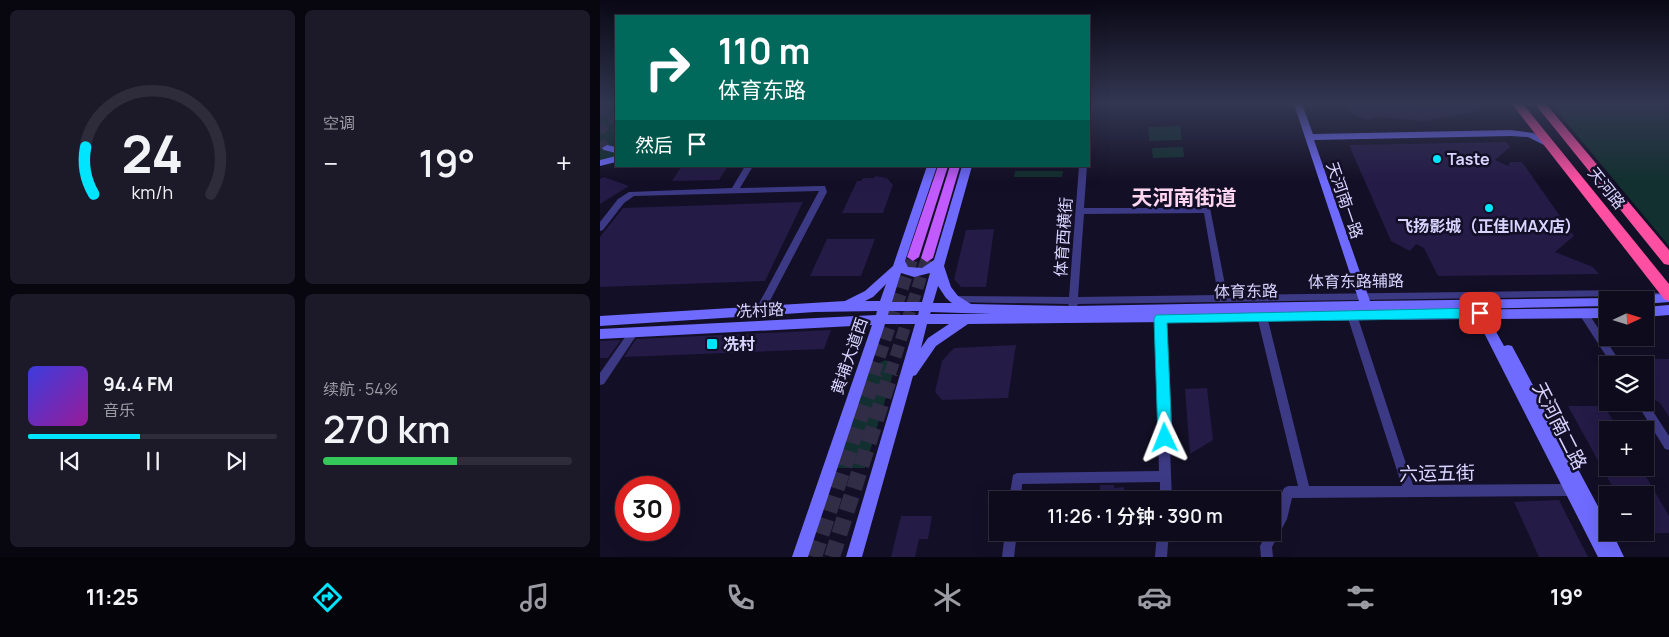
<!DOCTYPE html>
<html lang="zh">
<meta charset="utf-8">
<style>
:root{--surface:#0e0b1c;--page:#1c1929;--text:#f1f3f6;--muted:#9b9ba3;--line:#2e2b3b;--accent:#00e5ff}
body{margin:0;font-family:Manrope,"Noto Sans SC",sans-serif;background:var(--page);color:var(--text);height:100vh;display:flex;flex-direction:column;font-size:19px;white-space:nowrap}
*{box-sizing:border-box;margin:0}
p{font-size:16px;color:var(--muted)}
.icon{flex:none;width:28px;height:28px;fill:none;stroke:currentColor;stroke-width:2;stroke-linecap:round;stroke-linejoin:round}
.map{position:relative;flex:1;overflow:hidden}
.drawer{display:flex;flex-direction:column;gap:10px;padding:10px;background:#08060f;width:600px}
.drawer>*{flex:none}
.hud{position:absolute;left:15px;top:15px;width:475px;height:152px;border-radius:0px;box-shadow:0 5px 20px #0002,0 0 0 1px var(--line);background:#00695c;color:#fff;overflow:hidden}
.needle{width:32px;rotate:86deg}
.fabs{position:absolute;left:999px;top:291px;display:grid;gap:10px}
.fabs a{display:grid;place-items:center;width:55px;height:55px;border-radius:0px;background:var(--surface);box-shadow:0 5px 20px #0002,0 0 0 1px var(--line);font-size:25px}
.speed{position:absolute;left:15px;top:476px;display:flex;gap:10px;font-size:25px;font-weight:700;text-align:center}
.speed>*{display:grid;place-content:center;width:65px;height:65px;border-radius:50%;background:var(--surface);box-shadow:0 5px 20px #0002,0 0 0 1px var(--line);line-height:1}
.speed .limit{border:8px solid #d22;background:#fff;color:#111}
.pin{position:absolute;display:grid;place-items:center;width:42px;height:42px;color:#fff;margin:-21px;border-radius:10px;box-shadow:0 2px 8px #0006}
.me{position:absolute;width:55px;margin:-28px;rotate:358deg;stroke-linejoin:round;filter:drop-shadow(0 0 4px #0008)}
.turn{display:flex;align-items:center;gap:18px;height:105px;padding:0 20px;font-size:22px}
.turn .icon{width:65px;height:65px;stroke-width:2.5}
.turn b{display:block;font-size:35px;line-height:42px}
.then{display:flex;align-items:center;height:48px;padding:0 20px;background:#0003;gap:10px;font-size:19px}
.big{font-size:38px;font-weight:600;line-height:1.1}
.drawer .card{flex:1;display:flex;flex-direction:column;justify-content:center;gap:8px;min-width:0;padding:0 18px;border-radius:8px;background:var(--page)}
.drawer .dial{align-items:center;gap:0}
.dial svg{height:130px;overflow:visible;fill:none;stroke:var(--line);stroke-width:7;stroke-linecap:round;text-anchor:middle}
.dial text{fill:var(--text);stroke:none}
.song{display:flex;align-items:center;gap:15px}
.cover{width:60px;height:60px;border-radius:8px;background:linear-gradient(135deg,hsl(240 70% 55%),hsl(300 70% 35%))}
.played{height:5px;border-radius:2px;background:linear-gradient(90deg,var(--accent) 45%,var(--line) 45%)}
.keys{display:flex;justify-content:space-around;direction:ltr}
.heat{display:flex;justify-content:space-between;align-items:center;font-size:28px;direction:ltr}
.charge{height:8px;border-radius:4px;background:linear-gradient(90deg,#34c759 54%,var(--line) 0)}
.drawer .tiles{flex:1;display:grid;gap:10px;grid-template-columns:repeat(2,1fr)}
.trip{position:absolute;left:389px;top:491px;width:292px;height:50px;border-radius:0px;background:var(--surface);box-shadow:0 5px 20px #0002,0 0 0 1px var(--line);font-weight:600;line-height:50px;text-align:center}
.tab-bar{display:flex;height:80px;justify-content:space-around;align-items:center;background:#06040b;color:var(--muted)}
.tab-bar .icon{width:35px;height:35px}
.tab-bar .active{color:var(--accent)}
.tab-bar b{font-size:22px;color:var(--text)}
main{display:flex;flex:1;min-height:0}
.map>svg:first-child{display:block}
</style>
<main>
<section class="drawer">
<div class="tiles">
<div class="card dial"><svg viewBox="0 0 100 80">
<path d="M14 69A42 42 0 1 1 86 69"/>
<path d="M14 69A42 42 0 0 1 9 40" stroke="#00e5ff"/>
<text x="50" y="56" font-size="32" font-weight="700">24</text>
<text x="50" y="72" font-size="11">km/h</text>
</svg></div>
<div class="card"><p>空调</p>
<div class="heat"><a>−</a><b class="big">19°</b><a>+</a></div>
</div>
<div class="card">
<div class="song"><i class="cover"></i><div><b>94.4 FM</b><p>音乐</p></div></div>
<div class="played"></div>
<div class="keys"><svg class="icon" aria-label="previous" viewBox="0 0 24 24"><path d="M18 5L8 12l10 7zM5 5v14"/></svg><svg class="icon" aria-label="pause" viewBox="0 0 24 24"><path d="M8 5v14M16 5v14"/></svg><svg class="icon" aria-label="next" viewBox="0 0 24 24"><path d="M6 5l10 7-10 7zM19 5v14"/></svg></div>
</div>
<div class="card"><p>续航 · 54%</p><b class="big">270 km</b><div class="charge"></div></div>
</div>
</section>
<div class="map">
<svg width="1069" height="557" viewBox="0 0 1069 557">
<rect width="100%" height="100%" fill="#130f26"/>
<g fill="#12302f">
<polygon points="0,104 16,104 16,157 0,160"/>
<polygon points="951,104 1069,104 1069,246"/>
<polygon points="580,126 582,140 549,141 548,127"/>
<polygon points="583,147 584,157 553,158 552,148"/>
<polygon points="415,171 463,171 462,177 414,177"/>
<polygon points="286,360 295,367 265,468 237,468 271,366"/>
</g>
<g fill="#241b47">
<polygon points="742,104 832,106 884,104 883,109 874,112 825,121 777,117 768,120 760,118"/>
<polygon points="906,142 910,147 895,160 908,166 910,162 922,162 974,236 955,252 993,267 999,274 838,276 824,248 816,244 810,251 791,241 749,145"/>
<polygon points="82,166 128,166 119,180 72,181"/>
<polygon points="275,176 287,178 293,185 283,213 242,213 257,181 261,181 263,178 274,178"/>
<polygon points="4,177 29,186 0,204 0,179"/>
<polygon points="203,202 165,281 0,287 0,237 23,208"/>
<polygon points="394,229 386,287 361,287 354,279 366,230"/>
<polygon points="227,239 275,239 261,276 210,276"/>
<polygon points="231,330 224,349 24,357 36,339"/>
<polygon points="21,340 8,358 0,358 0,341"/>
<polygon points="416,345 408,398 342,400 335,392 342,361 354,348"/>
<polygon points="1029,358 1069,359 1069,417 1060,403 1050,397 1045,389 1045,365 1029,365 1027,361"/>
<polygon points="607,388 613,440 590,454 585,389"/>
<polygon points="968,406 1004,406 1019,430 1008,430 1008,468 1041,468 1069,516 1069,533 1045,533 1045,495 1017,495"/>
<polygon points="500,485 514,485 514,488 524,487 524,500 475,500 475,491 500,490"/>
<polygon points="959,500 988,557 939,557 914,502"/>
<polygon points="301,516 332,516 328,539 319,539 315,557 291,557"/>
</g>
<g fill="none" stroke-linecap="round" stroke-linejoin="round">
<g stroke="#312d47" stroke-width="9" stroke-dasharray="9 4.5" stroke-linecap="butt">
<polyline points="0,114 11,104"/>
<polyline points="0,132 16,115"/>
<polyline points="0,142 7,148"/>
</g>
<g stroke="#312d47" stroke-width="12" stroke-dasharray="12 6" stroke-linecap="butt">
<polyline points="274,374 313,257"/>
<polyline points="290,374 327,258"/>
</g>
<g stroke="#312d47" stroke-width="16" stroke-dasharray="16 8" stroke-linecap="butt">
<polyline points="214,557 275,373"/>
<polyline points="232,557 291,373"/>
</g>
<g fill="#3d3a85" fill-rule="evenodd">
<polygon points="489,104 494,104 492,112 489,114"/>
<polygon points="145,166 153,166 140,188 222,186 225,186 227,192 163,314 157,314 155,311 219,191 34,196 24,203 3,230 0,231 0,222 18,199 29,192 132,188"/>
<path d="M 479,166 L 487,166 L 484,208 L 610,208 L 627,295 L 1023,290 L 1069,294 L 1069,300 L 1023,296 L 478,304 L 476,308 L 470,308 L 468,304 L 350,302 L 348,300 L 350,298 L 353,296 L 469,297 ZM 604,213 L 618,295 L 478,297 L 484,214 Z"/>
<polygon points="984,310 987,311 1022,365 1012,365 979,314 981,311"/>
<path d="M 752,311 L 755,312 L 757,315 L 813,485 L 971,484 L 975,486 L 977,490 L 975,494 L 971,496 L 692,498 L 687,519 L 672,547 L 673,557 L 661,557 L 660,546 L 667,532 L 672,532 C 672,521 679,499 684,488 L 688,486 L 698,486 L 657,316 L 659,313 L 665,313 L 667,316 L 709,486 L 802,486 L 747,315 L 749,312 Z"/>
<polygon points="560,315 563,316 565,319 572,500 560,500 560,482 422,484 421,500 409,500 413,475 417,473 559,471 555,319 557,316"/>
<polygon points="33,329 36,330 38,333 4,384 0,385 0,373 30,330"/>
<polygon points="1045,399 1069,436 1069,450 1065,449 1036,402 1045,402"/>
<polygon points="405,532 417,532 414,557 402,557"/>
<polygon points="557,532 569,532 567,557 555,557"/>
</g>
<g fill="#6f6bff" fill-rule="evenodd">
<path d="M 694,104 L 702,104 L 713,134 L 911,130 L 933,133 L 953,143 L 955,145 L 950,148 L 928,137 L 911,136 L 714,140 L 770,301 L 1012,298 L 1013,300 L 1008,300 L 1008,306 L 766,311 L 1008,308 L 1008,318 L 889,319 L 904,346 L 908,345 L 912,346 L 1008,525 L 1008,532 L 1012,532 L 1024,557 L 998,557 L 877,319 L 368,324 L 336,346 L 316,375 L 313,376 L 262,557 L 246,557 L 315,324 L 285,324 L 208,557 L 192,557 L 272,325 L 0,339 L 0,329 L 276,315 L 277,311 L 215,312 L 0,326 L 0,316 L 245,301 L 265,291 L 293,266 L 327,166 L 337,166 L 305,261 L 308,267 L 322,268 L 334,260 L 362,166 L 372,166 L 344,266 L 351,287 L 358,296 L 371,304 L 473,306 L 759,301 ZM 301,273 L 314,277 L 330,273 L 322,302 L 292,302 ZM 286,284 L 280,301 L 265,301 L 273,297 ZM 338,286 L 346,298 L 352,303 L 333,303 ZM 289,311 L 319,311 L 318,315 L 288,315 ZM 331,312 L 392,314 L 330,314 ZM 327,324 L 349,324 L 328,338 L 321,348 Z"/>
<polygon points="7,145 16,147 16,153 4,150 2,148"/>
<polygon points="16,156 16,162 0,166 0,160"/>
<polygon points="1069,294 1069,302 1045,304 1045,300 1027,300 1029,297 1033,295"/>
<polygon points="1069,305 1069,315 1045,317 1045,307"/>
</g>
<g fill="#c25bff" fill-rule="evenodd">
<polygon points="338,166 348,166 319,257 313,261 307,257"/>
<polygon points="350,166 360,166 333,258 327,262 321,258"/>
</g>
<g fill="#ff4fa3" fill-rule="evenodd">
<polygon points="912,104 923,104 1069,284 1069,301 1064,299"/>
<polygon points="935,104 946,104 1069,250 1069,265 1064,264"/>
</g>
</g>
<linearGradient id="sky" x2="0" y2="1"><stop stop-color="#0a0815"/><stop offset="0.57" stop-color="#333752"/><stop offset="1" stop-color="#333752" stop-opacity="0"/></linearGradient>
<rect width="1069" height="182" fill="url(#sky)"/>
<polygon fill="#00e5ff" stroke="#0095a6" points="880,308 886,313 880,318 567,323 572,438 570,443 565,445 560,443 558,438 554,319 556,315"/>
<g fill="#00e5ff" stroke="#130f26" stroke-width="2">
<circle cx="837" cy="159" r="5"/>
<circle cx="889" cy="208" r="5"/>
<rect x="106" y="338" width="12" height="12" rx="2.5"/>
</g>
<g text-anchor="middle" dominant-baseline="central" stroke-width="5" stroke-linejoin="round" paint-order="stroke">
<g font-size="16" font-weight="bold" fill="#d9d4ff" stroke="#130f26" text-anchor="start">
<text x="847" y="159">Taste</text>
<text x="889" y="226" text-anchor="middle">飞扬影城（正佳IMAX店）</text>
<text x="123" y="344">冼村</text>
</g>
<g font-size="16" fill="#d9d4ff" stroke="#130f26">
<text transform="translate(1007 188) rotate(51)">天河路</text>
<text transform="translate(745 200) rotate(71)">天河南一路</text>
<text transform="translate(463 237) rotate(-86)">体育西横街</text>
<text transform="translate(756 281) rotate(-1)">体育东路辅路</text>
<text transform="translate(646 291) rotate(-1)">体育东路</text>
<text transform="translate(160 310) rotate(-3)">冼村路</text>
<text transform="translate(249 356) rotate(-71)">黄埔大道西</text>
</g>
<g font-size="19" fill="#d9d4ff" stroke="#130f26">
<text transform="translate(960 426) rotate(63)">天河南二路</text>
<text transform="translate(837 473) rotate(-1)">六运五街</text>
</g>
<g font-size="21" font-weight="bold" fill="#ffd6f0" stroke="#130f26">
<text x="584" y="197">天河南街道</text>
</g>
</g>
</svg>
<div class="fabs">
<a><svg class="needle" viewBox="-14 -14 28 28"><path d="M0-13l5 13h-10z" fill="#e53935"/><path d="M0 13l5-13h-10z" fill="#9b9ba3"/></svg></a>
<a><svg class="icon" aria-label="layers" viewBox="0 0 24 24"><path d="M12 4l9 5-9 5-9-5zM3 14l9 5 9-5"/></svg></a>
<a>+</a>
<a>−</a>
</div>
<div class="speed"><div class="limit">30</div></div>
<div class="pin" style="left:880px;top:313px;background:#d93025"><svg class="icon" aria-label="arrive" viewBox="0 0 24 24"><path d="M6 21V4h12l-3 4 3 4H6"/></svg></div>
<svg class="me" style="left:565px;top:438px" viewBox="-20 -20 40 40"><path d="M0-17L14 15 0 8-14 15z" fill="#00e5ff" stroke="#fff" stroke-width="4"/></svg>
<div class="trip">11:26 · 1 分钟 · 390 m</div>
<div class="hud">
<div class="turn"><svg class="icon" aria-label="right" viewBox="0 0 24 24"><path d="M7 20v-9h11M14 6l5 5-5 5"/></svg><div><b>110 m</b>体育东路</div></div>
<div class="then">然后<svg class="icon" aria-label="arrive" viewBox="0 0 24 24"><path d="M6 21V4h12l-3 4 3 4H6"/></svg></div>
</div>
</div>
</main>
<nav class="tab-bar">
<b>11:25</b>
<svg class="icon active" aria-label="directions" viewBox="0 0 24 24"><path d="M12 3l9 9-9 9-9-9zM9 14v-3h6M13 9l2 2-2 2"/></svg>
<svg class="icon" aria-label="music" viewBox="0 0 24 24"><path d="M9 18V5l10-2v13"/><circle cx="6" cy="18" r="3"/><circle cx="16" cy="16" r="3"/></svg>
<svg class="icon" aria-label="phone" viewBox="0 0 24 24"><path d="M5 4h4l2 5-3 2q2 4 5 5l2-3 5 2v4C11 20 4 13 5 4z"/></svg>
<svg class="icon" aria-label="climate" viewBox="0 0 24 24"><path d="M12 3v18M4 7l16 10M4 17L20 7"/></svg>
<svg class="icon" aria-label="car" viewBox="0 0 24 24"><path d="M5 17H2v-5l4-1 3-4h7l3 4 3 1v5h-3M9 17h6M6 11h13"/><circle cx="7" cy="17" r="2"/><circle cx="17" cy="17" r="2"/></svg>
<svg class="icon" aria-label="filters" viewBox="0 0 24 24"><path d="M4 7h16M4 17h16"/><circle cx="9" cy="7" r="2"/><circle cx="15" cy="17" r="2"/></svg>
<b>19°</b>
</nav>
